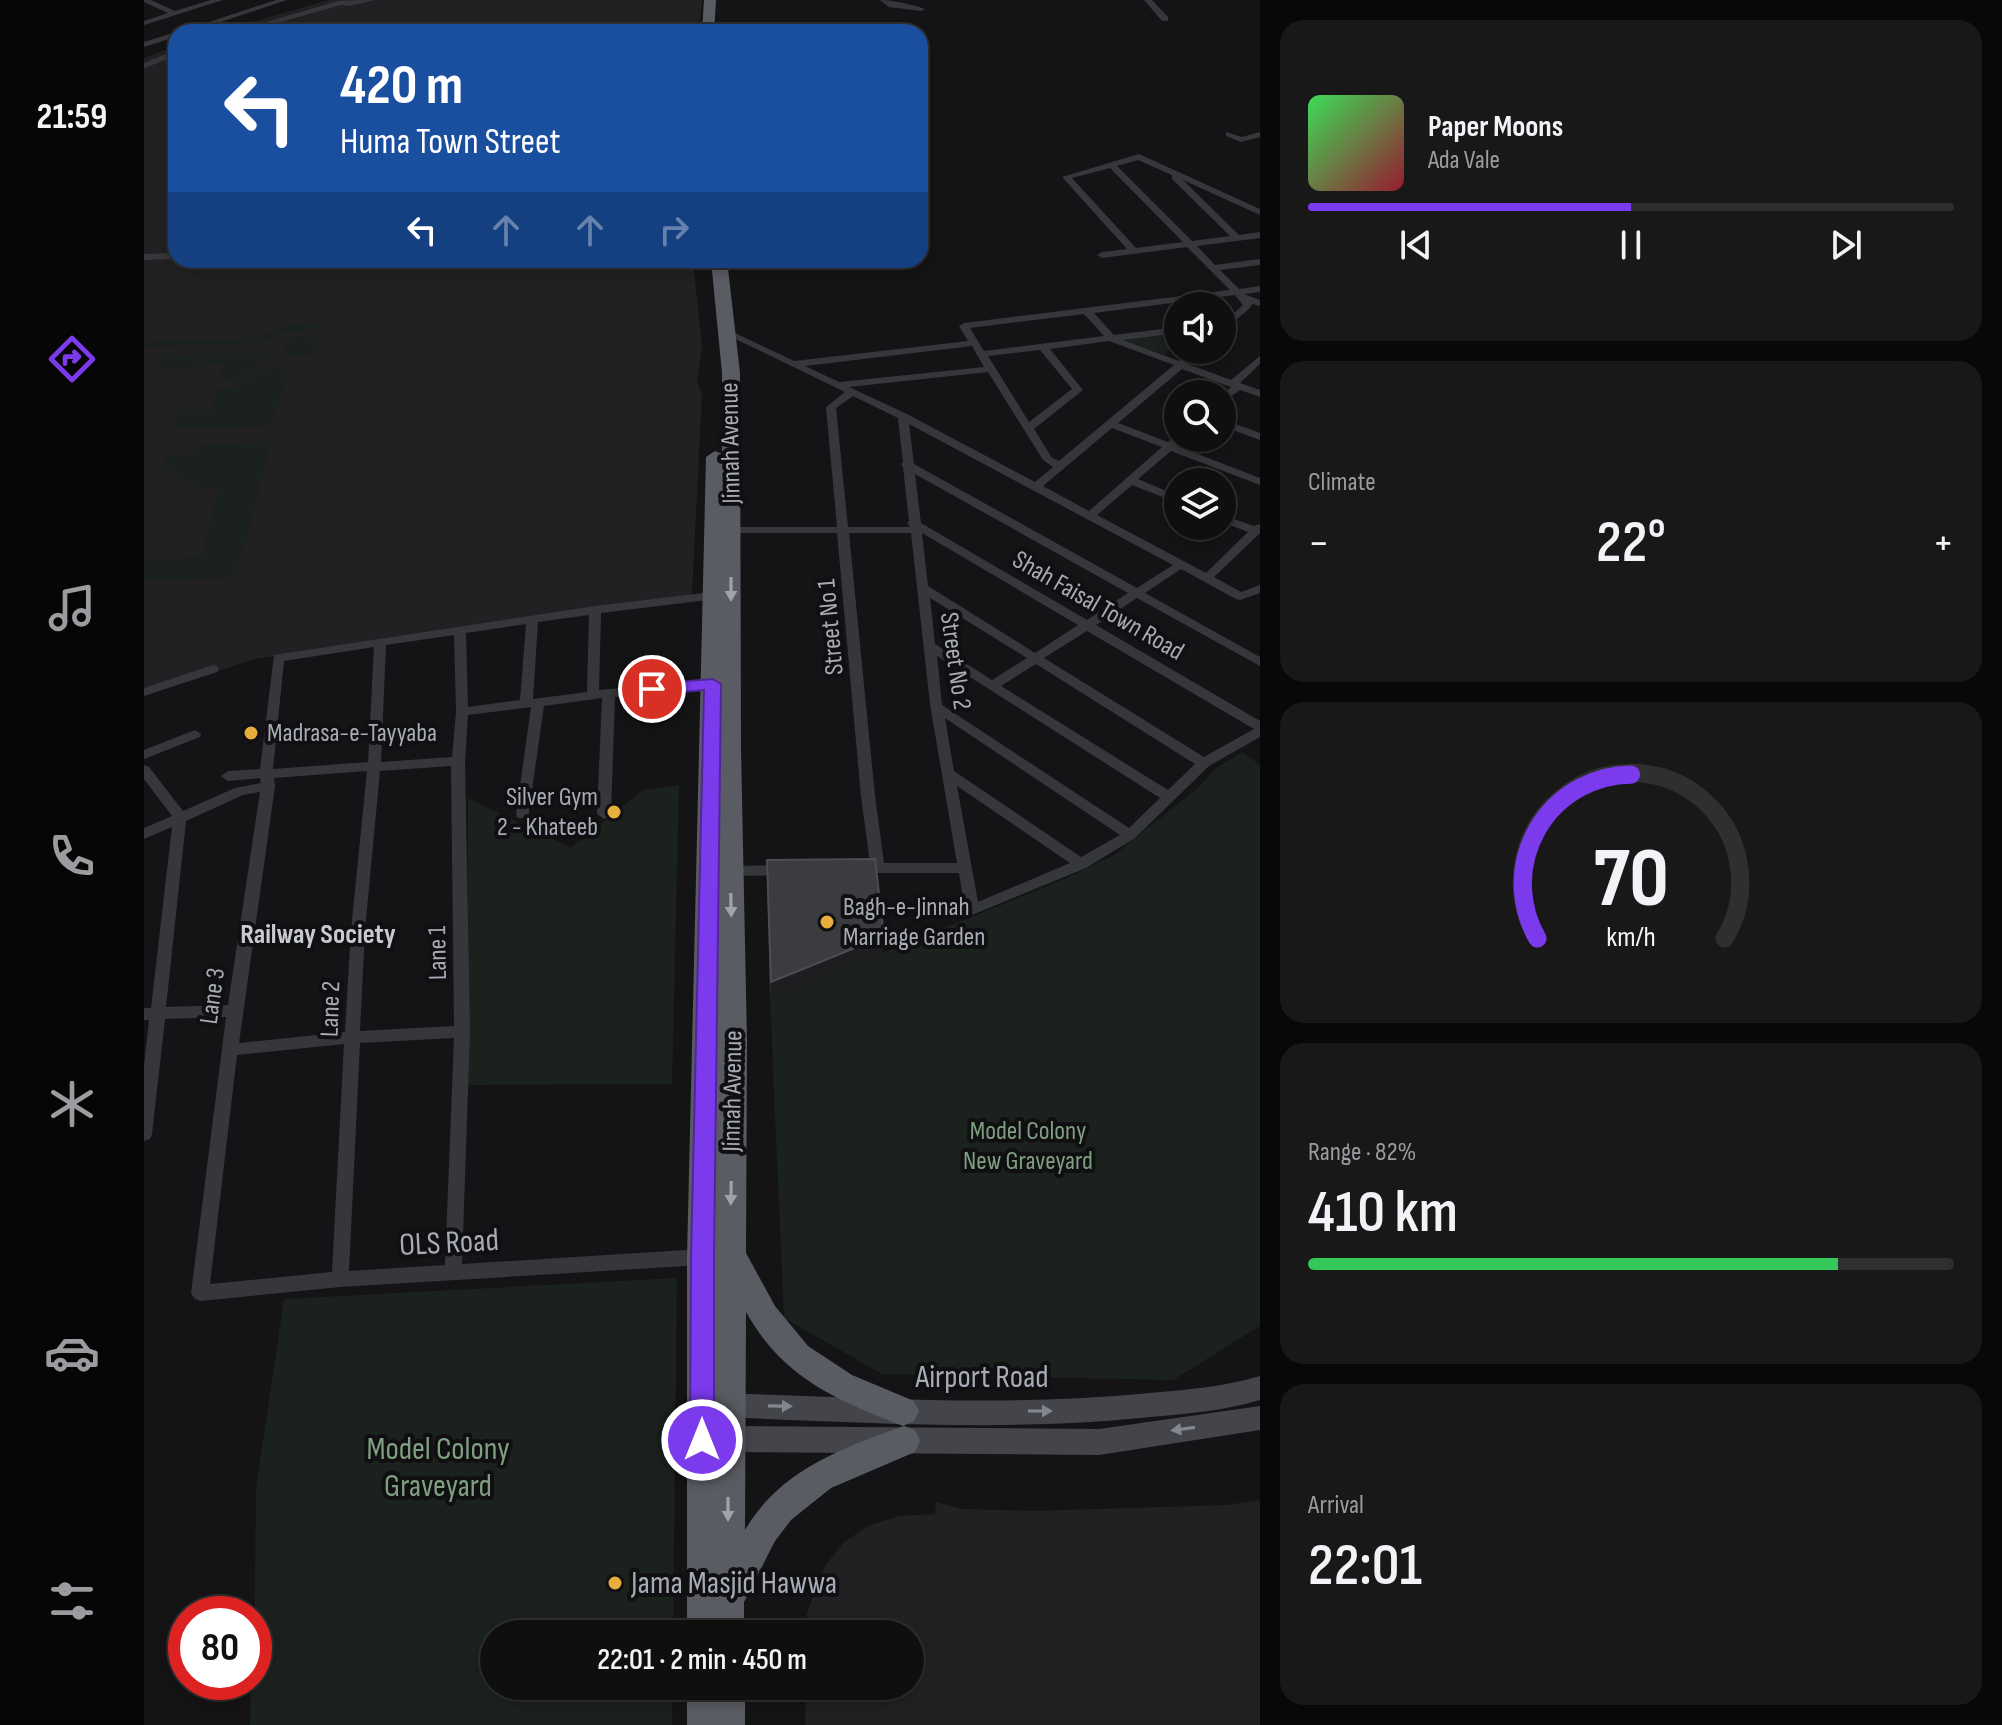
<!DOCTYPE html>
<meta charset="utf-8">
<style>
:root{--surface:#0f0f10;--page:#181819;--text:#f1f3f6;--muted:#9b9c9f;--line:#2f2f30;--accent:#7c3aed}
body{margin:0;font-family:"Sofia Sans Condensed",sans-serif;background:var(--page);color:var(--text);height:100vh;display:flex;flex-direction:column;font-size:30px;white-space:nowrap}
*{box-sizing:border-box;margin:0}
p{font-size:26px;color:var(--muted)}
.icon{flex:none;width:44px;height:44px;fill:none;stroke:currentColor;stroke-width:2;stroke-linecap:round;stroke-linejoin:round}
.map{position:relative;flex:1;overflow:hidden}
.details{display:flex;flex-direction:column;gap:20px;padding:20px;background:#080809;width:742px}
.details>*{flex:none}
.top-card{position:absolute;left:24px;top:24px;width:760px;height:244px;border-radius:24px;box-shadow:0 4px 12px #0003,0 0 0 2px var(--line);background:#1a4fa0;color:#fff;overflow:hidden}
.controls{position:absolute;left:1020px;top:292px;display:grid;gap:16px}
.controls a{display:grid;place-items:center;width:72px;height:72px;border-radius:50%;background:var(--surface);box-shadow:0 4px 12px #0003,0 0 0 2px var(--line);font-size:40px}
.speed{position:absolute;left:24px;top:1596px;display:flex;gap:16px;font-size:40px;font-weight:700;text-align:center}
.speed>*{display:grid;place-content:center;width:104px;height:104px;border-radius:50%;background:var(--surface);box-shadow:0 4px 12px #0003,0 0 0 2px var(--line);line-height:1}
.speed .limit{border:12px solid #d22;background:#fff;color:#111}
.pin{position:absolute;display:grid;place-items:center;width:68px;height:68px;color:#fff;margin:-34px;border:4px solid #fff;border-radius:50%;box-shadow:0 2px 8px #0007}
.me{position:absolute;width:88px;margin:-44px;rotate:0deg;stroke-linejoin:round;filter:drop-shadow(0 0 6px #0008)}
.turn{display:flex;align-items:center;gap:28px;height:168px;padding:0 40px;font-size:36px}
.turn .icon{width:104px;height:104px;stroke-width:2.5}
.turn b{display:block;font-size:56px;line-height:68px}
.lanes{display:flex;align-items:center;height:76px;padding:0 40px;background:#0003;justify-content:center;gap:40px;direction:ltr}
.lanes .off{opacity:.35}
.big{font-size:60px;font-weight:600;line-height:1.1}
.details .card{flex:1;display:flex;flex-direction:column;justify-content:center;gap:12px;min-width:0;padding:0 28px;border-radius:24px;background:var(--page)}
.details .dial{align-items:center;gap:0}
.dial svg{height:208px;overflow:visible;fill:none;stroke:var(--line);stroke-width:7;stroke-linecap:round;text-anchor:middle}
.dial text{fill:var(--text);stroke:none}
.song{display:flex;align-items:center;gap:24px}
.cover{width:96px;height:96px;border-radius:12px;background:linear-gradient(135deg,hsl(130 70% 55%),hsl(350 70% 35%))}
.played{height:8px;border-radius:4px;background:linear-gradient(90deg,var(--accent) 50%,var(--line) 50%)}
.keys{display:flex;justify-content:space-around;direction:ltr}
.heat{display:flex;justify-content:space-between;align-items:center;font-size:44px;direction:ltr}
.charge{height:12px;border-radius:6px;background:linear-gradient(90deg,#34c759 82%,var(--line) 0)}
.trip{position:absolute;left:336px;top:1620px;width:444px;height:80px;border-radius:40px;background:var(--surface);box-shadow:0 4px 12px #0003,0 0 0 2px var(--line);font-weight:600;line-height:80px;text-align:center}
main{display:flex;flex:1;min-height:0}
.dock{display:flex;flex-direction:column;width:144px;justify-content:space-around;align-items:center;background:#060606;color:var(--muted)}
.dock .icon{width:56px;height:56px}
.dock .selected{color:var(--accent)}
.dock b{font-size:36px;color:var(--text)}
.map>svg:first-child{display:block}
</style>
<main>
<nav class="dock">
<b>21:59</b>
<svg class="icon selected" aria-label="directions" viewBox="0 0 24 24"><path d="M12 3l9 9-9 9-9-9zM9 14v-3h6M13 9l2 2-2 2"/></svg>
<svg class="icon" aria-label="music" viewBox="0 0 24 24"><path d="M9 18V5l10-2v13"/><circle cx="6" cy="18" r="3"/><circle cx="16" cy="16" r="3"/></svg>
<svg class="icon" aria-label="phone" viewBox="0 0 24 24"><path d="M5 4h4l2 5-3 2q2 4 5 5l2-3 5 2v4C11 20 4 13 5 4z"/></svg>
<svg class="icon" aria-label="climate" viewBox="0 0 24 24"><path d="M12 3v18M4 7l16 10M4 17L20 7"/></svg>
<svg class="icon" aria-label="car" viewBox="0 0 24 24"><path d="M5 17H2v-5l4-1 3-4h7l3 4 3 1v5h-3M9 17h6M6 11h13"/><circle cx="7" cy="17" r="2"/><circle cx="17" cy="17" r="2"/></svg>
<svg class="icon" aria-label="filters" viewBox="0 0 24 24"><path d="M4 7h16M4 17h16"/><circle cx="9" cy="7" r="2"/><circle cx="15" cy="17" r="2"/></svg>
</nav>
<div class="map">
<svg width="1116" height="1725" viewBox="0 0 1116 1725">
<rect width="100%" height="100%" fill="#141416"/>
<g fill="#212123">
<polygon points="185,0 558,0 555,32 73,32"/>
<polygon points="32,46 32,260 549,260 558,346 553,381 558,394 548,595 110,659 0,696 0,58"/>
<polygon points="1116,1500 1116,1725 661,1725 662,1686 766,1686 766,1634 663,1634 663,1613 681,1566 699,1543 724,1526 755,1516 791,1514 792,1502 819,1509 889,1511 1083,1505"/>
</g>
<g fill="#1b211c">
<polygon points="168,322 181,323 176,328 135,333 115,343 0,347 0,342 113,338 137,327"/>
<polygon points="1034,332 1034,347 1028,346 1021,355 979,340"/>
<path d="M 153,336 L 173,337 L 179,346 C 168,358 152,359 139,351 L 138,344 Z"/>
<path d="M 118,353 L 121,362 L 86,381 L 76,381 L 80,364 C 56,365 37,370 13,370 L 19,355 Z"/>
<polygon points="131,366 145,370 127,426 29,429 34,410 67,409 74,387 93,387"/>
<polygon points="127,442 92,578 0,580 0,559 57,558 75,488 53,488 19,466 22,455 52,454 56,444"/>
<polygon points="1099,752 1116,765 1116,1326 1029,1380 738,1374 640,1318 626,999 918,880 970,855 1055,787 1072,768"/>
<polygon points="535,785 528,1084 323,1085 324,798 427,848 499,790"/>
<polygon points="533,1278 529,1634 350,1634 350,1686 528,1686 528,1725 106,1725 107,1682 110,1682 112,1488 140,1299"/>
</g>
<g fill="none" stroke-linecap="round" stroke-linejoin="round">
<g fill="#36373b" fill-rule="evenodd">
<polygon points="0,0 7,0 31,11 67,0 79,0 0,25 0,21 24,13 0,2"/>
<polygon points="132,0 143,0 47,32 35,32"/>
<polygon points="216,0 231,0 206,6 197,5 101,32 89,32 194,1"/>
<path d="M 736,0 C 747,0 771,5 781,9 L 777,11 L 745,7 Z"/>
<polygon points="1000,0 1008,0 1024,17 1024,21 1018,21"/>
<polygon points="576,22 610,22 624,32 615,32 608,26 573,26 572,24"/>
<polygon points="32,32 32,37 0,47 0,42"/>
<polygon points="29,51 32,51 32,56 0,68 0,63"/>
<polygon points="1082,132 1098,137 1116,132 1116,137 1097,142 1082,136"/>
<path d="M 995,154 L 1116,209 L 1116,215 L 1039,180 L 1095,235 L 1116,232 L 1116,238 L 1053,246 L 1071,265 L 1116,259 L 1116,265 L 1076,270 L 1095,289 L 1116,286 L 1116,292 L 1100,294 L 1116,300 L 1116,306 L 1108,304 L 1107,307 L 1078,332 L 1078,324 L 1099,305 L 1091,295 L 950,313 L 970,335 L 1034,327 L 1034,333 L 979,340 L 1035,361 L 1048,350 L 1059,350 L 1044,364 L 1087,380 L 1116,356 L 1116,364 L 1096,383 L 1116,390 L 1116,397 L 1096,390 L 1078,403 L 1078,395 L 1087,387 L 1038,369 L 974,423 L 1024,442 L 1034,435 L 1034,438 L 1040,438 L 1033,446 L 1116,478 L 1116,485 L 1027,451 L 994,479 L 1034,496 L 1034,503 L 988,485 L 953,515 L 1062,573 L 1104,532 L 1078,522 L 1078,515 L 1110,526 L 1116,524 L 1116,533 L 1070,577 L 1097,592 L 1116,585 L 1116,593 L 1096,600 L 1092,599 L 1037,569 L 1001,593 L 1116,657 L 1116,666 L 993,598 L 952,625 L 1116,721 L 1116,737 L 1065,766 L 991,838 L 942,868 L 828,915 L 823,914 L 821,910 L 815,873 L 725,873 L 718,868 L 720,864 L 726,863 L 717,796 L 693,533 L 588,533 L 582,530 L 588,527 L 693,527 L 682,407 L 701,392 L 579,333 L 587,331 L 650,361 L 824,341 L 815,326 L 820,323 L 1086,290 L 1043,247 L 958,258 L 953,255 L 958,252 L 983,249 L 918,177 ZM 994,160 L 1028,175 L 1028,179 L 1086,236 L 1048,241 L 973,166 ZM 966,168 L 1039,242 L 992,248 L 928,178 ZM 940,314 L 960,336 L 840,351 L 826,328 ZM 965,341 L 1030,365 L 915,461 L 908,458 L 890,429 L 939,390 L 906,349 ZM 828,346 L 840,367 L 695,382 L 661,366 ZM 896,350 L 928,389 L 885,422 L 844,356 ZM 844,372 L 899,460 L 909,467 L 891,482 L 763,414 L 705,387 ZM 709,396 L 754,418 L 759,462 L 757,464 L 759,467 L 765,521 L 763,523 L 766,527 L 704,527 L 692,408 ZM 765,424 L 1029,565 L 993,588 L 770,464 ZM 968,428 L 1018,447 L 945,511 L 899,486 ZM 771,474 L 984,593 L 943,620 L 777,523 ZM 705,533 L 767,533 L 786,704 L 813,863 L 740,863 L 731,796 ZM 778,533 L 934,625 L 891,653 L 784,586 ZM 786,598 L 883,658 L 848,680 L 791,644 ZM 943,631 L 1110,729 L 1060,757 L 900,658 ZM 793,656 L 1016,798 L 985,828 L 798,705 ZM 892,664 L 1051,764 L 1024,790 L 857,686 ZM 801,718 L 976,835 L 937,857 L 810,771 ZM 813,786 L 926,863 L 834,902 Z"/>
<polygon points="32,253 32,259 0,260 0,254"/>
<polygon points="1078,419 1116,433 1116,440 1078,426"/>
<path d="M 568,592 L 572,593 L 572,599 L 457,613 L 455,690 L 569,680 L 575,684 L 569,688 L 471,697 L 467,814 L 465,817 L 460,819 L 453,814 L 458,698 L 400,706 L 384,818 L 374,818 L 372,815 L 387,707 L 324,715 L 321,761 L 326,1032 L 318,1264 L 558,1249 L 564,1252 L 567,1257 L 564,1262 L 558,1265 L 196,1287 L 56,1301 L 50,1298 L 47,1293 L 82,1017 L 21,1019 L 8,1134 L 6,1139 L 0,1141 L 0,1065 L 5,1020 L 0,1020 L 0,1008 L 7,1008 L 28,827 L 0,839 L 0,828 L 28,816 L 0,779 L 0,765 L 5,767 L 39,811 L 91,788 L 117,783 L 116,778 L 84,781 L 77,776 L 84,771 L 116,769 L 130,655 L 451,606 ZM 445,615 L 443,692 L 389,699 L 394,622 ZM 382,624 L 376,700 L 324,707 L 322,633 ZM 310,635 L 312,712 L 308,757 L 237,762 L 242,645 ZM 230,647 L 224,762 L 129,769 L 140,661 ZM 307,766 L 310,1026 L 216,1031 L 221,930 L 236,771 ZM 223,771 L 207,930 L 201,1032 L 95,1043 L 131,786 L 130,778 ZM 116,792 L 84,1005 L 22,1007 L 42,821 L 99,795 ZM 310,1038 L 301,1265 L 205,1271 L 216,1043 ZM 200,1044 L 188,1272 L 66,1284 L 93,1055 Z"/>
<polygon points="69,665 73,666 75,669 73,672 0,696 0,688"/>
<polygon points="51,730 57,734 56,737 0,759 0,750"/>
<polygon points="640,865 647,870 640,875 587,876 580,871 587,866"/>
</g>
<g fill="#44454b" fill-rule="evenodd">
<path d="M 1116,1376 L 1116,1400 C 1077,1412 1036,1414 996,1418 C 856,1432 714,1422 574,1417 L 565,1414 L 561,1405 L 565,1396 L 574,1393 C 714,1397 856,1407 995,1394 C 1036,1390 1077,1388 1116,1376 Z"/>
<polygon points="1116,1406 1116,1430 955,1455 584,1452 575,1448 571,1439 575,1430 584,1426 955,1429"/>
</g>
<g fill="#5a5c63" fill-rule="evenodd">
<polygon points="560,0 572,0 570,32 558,32"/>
<path d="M 567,260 L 583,260 L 596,373 L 597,749 L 603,1041 L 602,1253 L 631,1306 L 664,1346 L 708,1375 L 770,1401 L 775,1411 L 770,1421 L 759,1426 C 691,1399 639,1378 602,1312 L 601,1530 C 636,1470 698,1448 760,1426 L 771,1430 L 776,1441 L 771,1452 L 687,1488 L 647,1520 L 631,1541 L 600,1602 L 600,1634 L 543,1634 L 543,1257 L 562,457 L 571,451 L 578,454 L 578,373 ZM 576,914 L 573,1262 L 573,1257 Z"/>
<rect x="543" y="1686" width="58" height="39"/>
</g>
</g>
<polygon fill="#2e2e31" points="623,860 740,936 738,954 626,999 623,878"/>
<polygon fill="#1e1e20" points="740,936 738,954 626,999 627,982"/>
<polygon fill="#3b3c3f" stroke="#4c4d52" stroke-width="2" points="731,859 740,936 627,982 623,860"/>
<defs><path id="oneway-solid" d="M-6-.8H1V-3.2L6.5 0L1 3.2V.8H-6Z" transform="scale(2)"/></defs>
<g fill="#9fa3ad">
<use href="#oneway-solid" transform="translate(587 589) rotate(90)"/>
<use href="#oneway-solid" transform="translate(587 905) rotate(89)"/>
<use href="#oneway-solid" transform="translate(587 1193) rotate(91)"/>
<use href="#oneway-solid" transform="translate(584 1509) rotate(90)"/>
</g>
<g fill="#848790">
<use href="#oneway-solid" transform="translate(636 1406) rotate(1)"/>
<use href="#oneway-solid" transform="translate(896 1411)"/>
<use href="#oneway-solid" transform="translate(1039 1429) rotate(172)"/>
</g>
<polygon fill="#7c3aed" stroke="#51269a" stroke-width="2" points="569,679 577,684 570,1257 570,1440 567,1448 558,1451 550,1448 546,1440 547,1257 560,690 508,695 500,689 508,684"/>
<g fill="#e6ae3d" stroke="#100f11" stroke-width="3">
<circle cx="107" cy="733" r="8"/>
<circle cx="470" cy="812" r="8"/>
<circle cx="683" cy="922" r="8"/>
<circle cx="471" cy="1583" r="8"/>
</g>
<g text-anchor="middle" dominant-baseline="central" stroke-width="8" stroke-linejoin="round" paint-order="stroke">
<g font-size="26" fill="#a7abb5" stroke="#100f11">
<text transform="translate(587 443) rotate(-91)">Jinnah Avenue</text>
<text transform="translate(954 606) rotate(30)">Shah Faisal Town Road</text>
<text transform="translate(687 627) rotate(-95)">Street No 1</text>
<text transform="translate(811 661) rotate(82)">Street No 2</text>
<text transform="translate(294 953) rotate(-91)">Lane 1</text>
<text transform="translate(69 996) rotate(-82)">Lane 3</text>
<text transform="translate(187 1009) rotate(-88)">Lane 2</text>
<text transform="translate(589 1091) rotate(-89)">Jinnah Avenue</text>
</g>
<g font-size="26" fill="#a7abb5" stroke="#100f11" text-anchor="start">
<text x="123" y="733">Madrasa-e-Tayyaba</text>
<text x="454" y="797" text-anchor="end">Silver Gym<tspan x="454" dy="30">2 - Khateeb</tspan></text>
<text x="699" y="907">Bagh-e-Jinnah<tspan x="699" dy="30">Marriage Garden</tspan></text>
</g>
<g font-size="26" fill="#7f9f81" stroke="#100f11">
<text x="884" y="1131">Model Colony<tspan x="884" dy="30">New Graveyard</tspan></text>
</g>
<g font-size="28" font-weight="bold" fill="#c8cad2" stroke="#100f11">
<text x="174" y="934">Railway Society</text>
</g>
<g font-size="32" fill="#a7abb5" stroke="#100f11">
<text transform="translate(305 1243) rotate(-3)">OLS Road</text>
<text x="838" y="1377">Airport Road</text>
</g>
<g font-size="32" fill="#7f9f81" stroke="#100f11">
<text x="294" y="1449">Model Colony<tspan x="294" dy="37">Graveyard</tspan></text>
</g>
<g font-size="32" fill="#a7abb5" stroke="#100f11" text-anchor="start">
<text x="487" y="1583">Jama Masjid Hawwa</text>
</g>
</g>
</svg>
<div class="controls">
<a><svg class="icon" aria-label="sound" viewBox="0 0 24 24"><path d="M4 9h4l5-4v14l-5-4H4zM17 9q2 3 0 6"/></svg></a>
<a><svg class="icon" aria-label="search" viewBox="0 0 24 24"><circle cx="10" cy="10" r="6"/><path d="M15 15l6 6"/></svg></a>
<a><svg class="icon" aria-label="layers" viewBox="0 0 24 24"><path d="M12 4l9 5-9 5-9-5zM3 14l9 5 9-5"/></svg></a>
</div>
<div class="speed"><div class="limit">80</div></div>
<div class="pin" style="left:508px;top:689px;background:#d93025"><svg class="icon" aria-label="arrive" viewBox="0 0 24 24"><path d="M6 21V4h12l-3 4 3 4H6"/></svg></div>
<svg class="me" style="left:558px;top:1440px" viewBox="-20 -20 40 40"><circle r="17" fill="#7c3aed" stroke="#fff" stroke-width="3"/><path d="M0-11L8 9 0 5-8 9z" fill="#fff"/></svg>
<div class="trip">22:01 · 2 min · 450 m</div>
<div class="top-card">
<div class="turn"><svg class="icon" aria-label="left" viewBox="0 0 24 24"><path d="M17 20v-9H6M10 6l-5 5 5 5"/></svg><div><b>420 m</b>Huma Town Street</div></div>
<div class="lanes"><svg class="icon" aria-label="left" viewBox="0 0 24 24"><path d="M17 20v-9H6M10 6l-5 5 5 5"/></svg><svg class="icon off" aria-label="ahead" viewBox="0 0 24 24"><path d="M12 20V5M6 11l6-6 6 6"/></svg><svg class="icon off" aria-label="ahead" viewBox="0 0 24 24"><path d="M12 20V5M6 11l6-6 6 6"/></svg><svg class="icon off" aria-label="right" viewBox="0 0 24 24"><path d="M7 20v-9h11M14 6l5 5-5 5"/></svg></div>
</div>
</div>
<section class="details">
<div class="card">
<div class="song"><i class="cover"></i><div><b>Paper Moons</b><p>Ada Vale</p></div></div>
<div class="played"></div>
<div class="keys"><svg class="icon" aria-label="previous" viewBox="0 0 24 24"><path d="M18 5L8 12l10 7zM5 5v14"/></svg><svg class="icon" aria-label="pause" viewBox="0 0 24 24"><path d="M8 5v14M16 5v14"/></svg><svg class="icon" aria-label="next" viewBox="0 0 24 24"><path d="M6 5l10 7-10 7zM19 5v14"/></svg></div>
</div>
<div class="card"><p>Climate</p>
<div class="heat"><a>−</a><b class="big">22°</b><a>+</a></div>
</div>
<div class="card dial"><svg viewBox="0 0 100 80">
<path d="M14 69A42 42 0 1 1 86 69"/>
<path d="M14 69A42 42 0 0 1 50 6" stroke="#7c3aed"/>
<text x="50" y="56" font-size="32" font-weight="700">70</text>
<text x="50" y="72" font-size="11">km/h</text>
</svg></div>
<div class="card"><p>Range · 82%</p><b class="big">410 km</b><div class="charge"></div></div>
<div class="card"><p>Arrival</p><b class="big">22:01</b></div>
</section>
</main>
